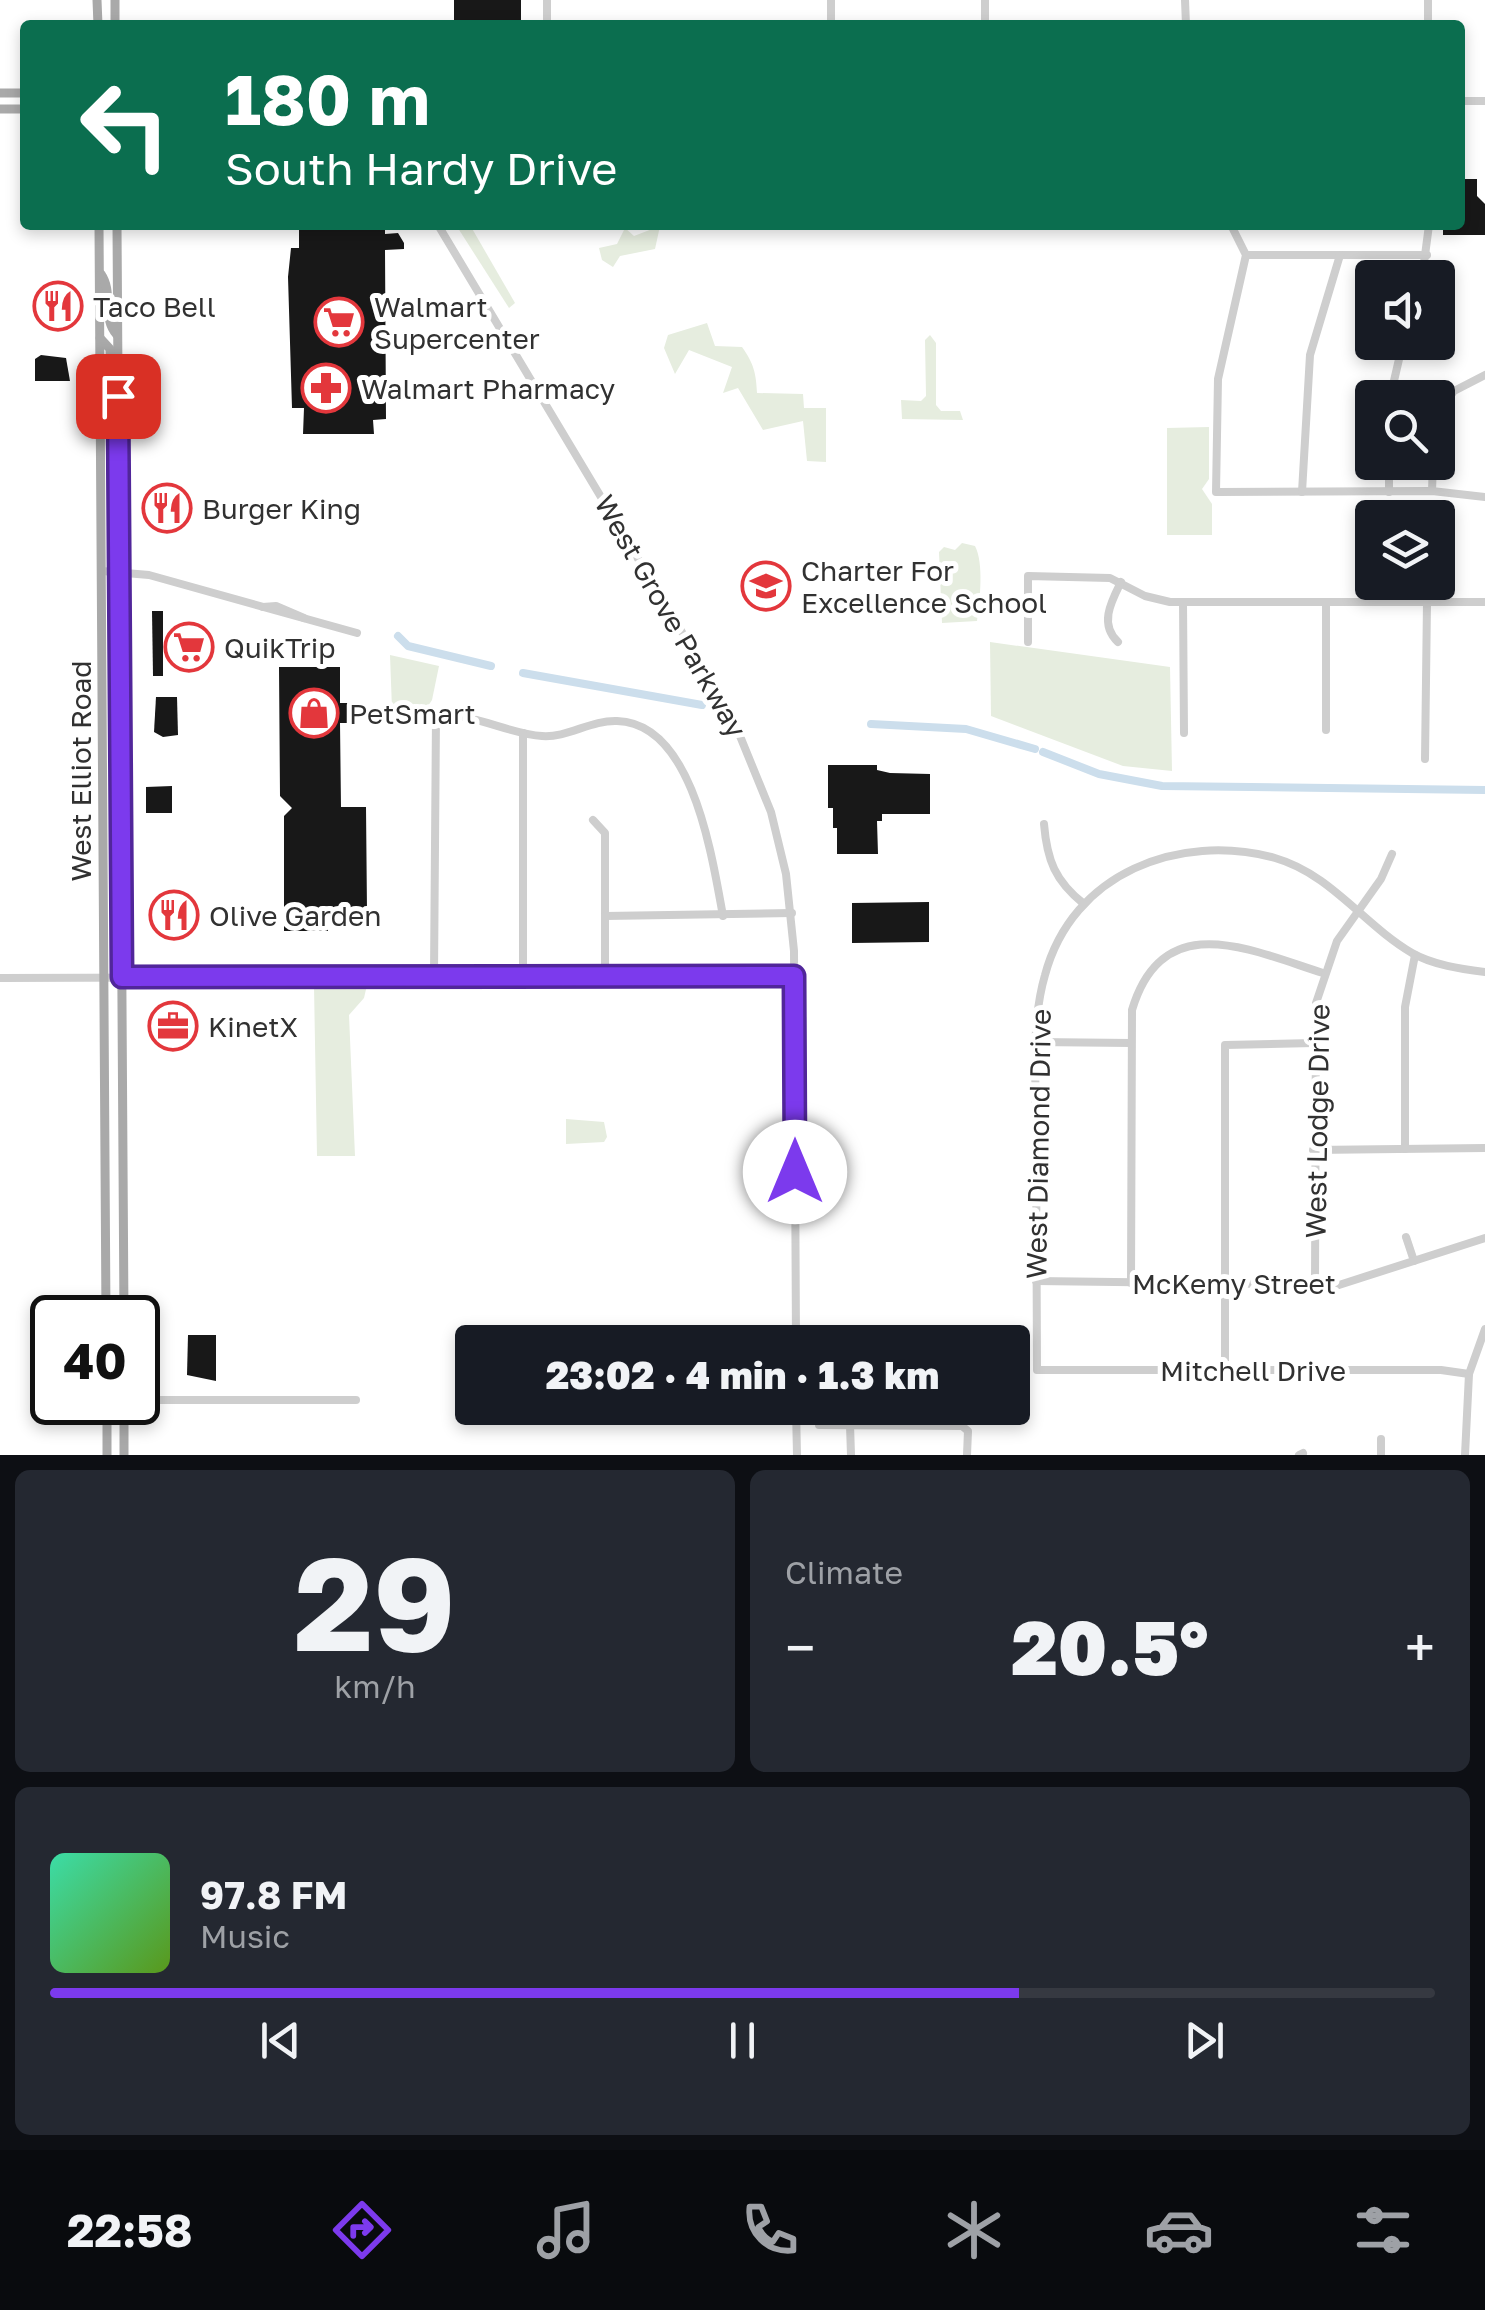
<!DOCTYPE html>
<meta charset="utf-8">
<style>
:root{--surface:#171b24;--page:#242831;--text:#f1f3f6;--muted:#9ea1a6;--line:#363941;--accent:#7c3aed}
body{margin:0;font-family:"Golos Text",sans-serif;background:var(--page);color:var(--text);height:100vh;display:flex;flex-direction:column;font-size:38px;white-space:nowrap}
*{box-sizing:border-box;margin:0}
p{font-size:32px;color:var(--muted)}
.icon{flex:none;width:55px;height:55px;fill:none;stroke:currentColor;stroke-width:2;stroke-linecap:round;stroke-linejoin:round}
.map{position:relative;height:1455px;overflow:hidden}
.sheet{display:flex;flex-direction:column;gap:15px;padding:15px;background:#0d0f14;flex:1}
.sheet>*{flex:none}
.top-card{position:absolute;left:20px;top:20px;width:1445px;height:210px;border-radius:10px;box-shadow:0 5px 15px #0003;background:#0b6e4f;color:#fff;overflow:hidden}
.tools{position:absolute;left:1355px;top:260px;display:grid;gap:20px}
.tools a{display:grid;place-items:center;width:100px;height:100px;border-radius:10px;background:var(--surface);box-shadow:0 5px 15px #0003;font-size:50px}
.speed{position:absolute;left:30px;top:1295px;display:flex;gap:20px;font-size:50px;font-weight:700;text-align:center}
.speed>*{display:grid;place-content:center;width:130px;height:130px;border-radius:50%;background:var(--surface);box-shadow:0 5px 15px #0003;line-height:1}
.speed .limit{border:5px solid #111;border-radius:15px;background:#fff;color:#111}
.pin{position:absolute;display:grid;place-items:center;width:85px;height:85px;color:#fff;margin:-42px;border-radius:20px;box-shadow:0 5px 15px #0006}
.me{position:absolute;width:110px;margin:-55px;rotate:0deg;stroke-linejoin:round;filter:drop-shadow(0 0 8px #0008)}
.turn{display:flex;align-items:center;gap:35px;height:210px;padding:0 40px;font-size:45px}
.turn .icon{width:130px;height:130px;stroke-width:2.5}
.turn b{display:block;font-size:70px;line-height:85px}
.big{font-size:75px;font-weight:800;line-height:1.1}
.sheet .widget{flex:1;display:flex;flex-direction:column;justify-content:center;gap:15px;min-width:0;padding:0 35px;border-radius:15px;background:var(--page)}
.sheet .dial{align-items:center;gap:0}
.dial b{font-size:130px;line-height:1}
.song{display:flex;align-items:center;gap:30px}
.cover{width:120px;height:120px;border-radius:15px;background:linear-gradient(135deg,hsl(160 70% 55%),hsl(90 70% 35%))}
.played{height:10px;border-radius:5px;background:linear-gradient(90deg,var(--accent) 70%,var(--line) 70%)}
.keys{display:flex;justify-content:space-around;direction:ltr}
.heat{display:flex;justify-content:space-between;align-items:center;font-size:55px;direction:ltr}
.sheet .tiles{flex:1;display:grid;gap:15px;grid-template-columns:1fr 1fr}
.widget:last-child{grid-column:span 2}
.trip{position:absolute;left:455px;top:1325px;width:575px;height:100px;border-radius:10px;background:var(--surface);box-shadow:0 5px 15px #0003;font-weight:800;line-height:100px;text-align:center}
.tabs{display:flex;height:160px;justify-content:space-around;align-items:center;background:#090b0e;color:var(--muted)}
.tabs .icon{width:70px;height:70px}
.tabs .on{color:var(--accent)}
.tabs b{font-size:45px;color:var(--text)}
.map>svg:first-child{display:block}
</style>
<div class="map">
<svg width="1485" height="1455" viewBox="0 0 1485 1455">
<rect width="100%" height="100%" fill="#fff"/>
<g fill="#e6eddf">
<polygon points="456,225 470,225 515,303 509,308"/>
<polygon points="660,226 655,249 620,256 613,267 602,260 599,248 617,244 625,228 634,236"/>
<path d="M 707,323 L 715,346 L 742,347 C 754,364 756,373 757,393 L 803,394 L 804,408 L 826,408 L 826,462 L 807,461 L 803,421 L 763,430 L 738,388 L 723,393 L 732,367 L 689,350 L 675,374 L 664,348 L 668,335 Z"/>
<polygon points="930,335 936,343 936,405 941,411 960,411 963,420 902,419 901,400 921,401 926,396 925,340"/>
<polygon points="1209,427 1209,479 1202,489 1212,504 1212,535 1167,535 1167,428"/>
<path d="M 962,543 L 975,546 C 984,563 980,600 977,621 L 942,623 L 939,552 L 944,547 L 955,550 Z"/>
<polygon points="990,642 1170,667 1172,771 1123,766 991,716"/>
<polygon points="390,655 439,666 432,700 424,712 392,709"/>
<polygon points="367,985 364,998 349,1015 355,1156 317,1156 314,986"/>
<polygon points="566,1119 604,1122 607,1137 604,1142 566,1144"/>
</g>
<g fill="none" stroke-linecap="round" stroke-linejoin="round">
<g stroke="#ccdeec" stroke-width="8">
<polyline points="398,636 408,646 491,666"/>
<polyline points="523,673 702,705"/>
<polyline points="871,724 966,729 1035,749"/>
<polyline points="1043,752 1099,774 1162,786 1485,790"/>
</g>
</g>
<g fill="#181818">
<rect x="454" y="0" width="67" height="25"/>
<polygon points="1463,179 1477,179 1477,196 1485,204 1485,235 1443,235 1443,225 1460,225"/>
<polygon points="299,225 385,225 385,234 398,233 404,243 404,249 385,250 386,419 373,420 374,434 303,434 304,408 292,408 288,277 291,248 299,248"/>
<polygon points="41,355 66,358 70,381 35,381 35,359"/>
<polygon points="152,611 163,611 163,676 153,676"/>
<rect x="183" y="625" width="12" height="44"/>
<polygon points="279,667 340,667 340,703 349,703 349,723 340,723 341,807 366,807 367,912 328,912 328,931 284,931 284,816 292,808 280,796"/>
<polygon points="156,697 177,697 178,735 163,737 154,732"/>
<polygon points="828,765 877,765 877,770 890,773 930,774 930,814 882,814 882,821 877,821 878,854 837,854 837,828 833,828 833,808 828,808"/>
<polygon points="172,786 172,813 146,813 146,787"/>
<polygon points="158,900 193,900 193,930 158,930 158,924 154,924"/>
<polygon points="929,902 929,942 852,943 852,903"/>
<polygon points="188,1335 216,1335 216,1381 187,1375"/>
</g>
<g fill="none" stroke-linecap="round" stroke-linejoin="round">
<g stroke="#cecece" stroke-width="8">
<polyline points="547,0 547,25"/>
<polyline points="831,0 831,25"/>
<polyline points="985,0 985,25"/>
<polyline points="1185,0 1186,25"/>
<polyline points="1428,0 1428,25"/>
<polyline points="1460,101 1485,101"/>
<polyline points="438,225 731,714 771,812 786,874 794,951 796,1342"/>
<polyline points="1231,225 1246,255 1218,379 1216,492 1432,491 1485,497"/>
<polyline points="1246,255 1427,255"/>
<polyline points="1422,278 1429,225"/>
<polyline points="1390,398 1403,342"/>
<polyline points="1438,413 1454,391 1485,375"/>
<polyline points="1432,491 1433,462"/>
<polyline points="1302,492 1310,355 1340,255"/>
<polyline points="1389,492 1389,462"/>
<polyline points="102,571 149,575 357,633"/>
<polyline points="1183,602 1184,733"/>
<polyline points="1326,602 1326,730"/>
<polyline points="263,607 276,606 304,618"/>
<polyline points="1028,642 1028,576 1110,578 1145,596 1170,602 1485,602"/>
<path d="M 1118,642 C 1099,624 1111,602 1121,582"/>
<polyline points="1425,759 1427,602"/>
<polyline points="593,820 605,833 605,975"/>
<path d="M 1044,824 C 1047,860 1055,881 1084,904"/>
<polyline points="605,916 792,913"/>
<path d="M 434,976 L 436,716 C 470,711 508,734 542,736 C 567,738 591,720 617,721 C 693,723 712,857 723,916"/>
<polyline points="523,976 523,733"/>
<polyline points="0,978 794,976"/>
<polyline points="1036,1042 1131,1043"/>
<polyline points="1405,1149 1405,1007 1415,955"/>
<polyline points="1313,1150 1485,1148"/>
<polyline points="1406,1237 1414,1261"/>
<polyline points="1036,1281 1339,1285 1485,1238"/>
<path d="M 1131,1283 L 1132,1010 C 1163,907 1250,950 1323,973"/>
<polyline points="1315,1286 1316,1003 1337,941 1381,879 1392,854"/>
<polyline points="1225,1370 1225,1045 1314,1043"/>
<path d="M 1469,1374 L 1441,1370 L 1037,1370 C 1036,1288 1036,1207 1036,1126 C 1036,1076 1031,1023 1045,975 C 1072,873 1179,832 1275,858 C 1331,874 1364,925 1412,953 C 1433,965 1461,969 1485,972"/>
<polyline points="138,1400 356,1400"/>
<polyline points="796,1408 797,1455"/>
<polyline points="819,1425 962,1426 968,1431 967,1455"/>
<polyline points="850,1425 851,1455"/>
<polyline points="1299,1455 1303,1453"/>
<polyline points="1381,1455 1381,1439"/>
<polyline points="1465,1455 1469,1374 1485,1329"/>
</g>
<g stroke="#a9a9a9" stroke-width="9">
<polyline points="97,0 98,25"/>
<polyline points="115,0 115,25"/>
<polyline points="0,93 25,93"/>
<polyline points="0,109 25,109"/>
<polyline points="99,225 106,1318"/>
<polyline points="117,225 124,1318"/>
<path d="M 101,274 C 114,293 101,317 117,335"/>
<polyline points="100,338 110,349 111,383 117,393"/>
<polyline points="107,1402 107,1455"/>
<polyline points="124,1402 124,1455"/>
</g>
</g>
<g fill="none" stroke-linecap="round" stroke-linejoin="round">
<g stroke="#51269a" stroke-width="25">
<polyline id="route" points="118,396 122,977 794,976 795,1172"/>
</g>
<use href="#route" stroke="#7c3aed" stroke-width="18"/>
</g>
<defs>
<g id="restaurant-ring" transform="scale(2.5)"><circle r="9.5" fill="#fff" stroke="#e3373c" stroke-width="1.5"/><path d="M-5-6h1v4h1v-4h1v4h1v-4h1v5L-1.5 .5V6h-2V.5L-5-1ZM5-6V6H3V1.5H1.5Q1.5-4 5-6Z" fill="#e3373c"/></g>
<g id="supermarket-ring" transform="scale(2.5)"><circle r="9.5" fill="#fff" stroke="#e3373c" stroke-width="1.5"/><path d="M-6-5.5h2.5l.6 2H6L4.5 2H-2.5L-4.4-4H-6ZM-1.5 3.2a1.3 1.3 0 1 0 .1 0ZM3 3.2a1.3 1.3 0 1 0 .1 0Z" fill="#e3373c"/></g>
<g id="pharmacy-ring" transform="scale(2.5)"><circle r="9.5" fill="#fff" stroke="#e3373c" stroke-width="1.5"/><path d="M-2-6h4v4h4v4h-4v4h-4v-4h-4v-4h4Z" fill="#e3373c"/></g>
<g id="school-ring" transform="scale(2.5)"><circle r="9.5" fill="#fff" stroke="#e3373c" stroke-width="1.5"/><path d="M0-5L7-2L0 1L-7-2ZM-4 1L0 2.5L4 1V4Q0 6-4 4Z" fill="#e3373c"/></g>
<g id="shop-ring" transform="scale(2.5)"><circle r="9.5" fill="#fff" stroke="#e3373c" stroke-width="1.5"/><path d="M-5-2.5h2.3a2.7 3.5 0 0 1 5.4 0H5L5.5 6h-11ZM-1.5-2.5h3a1.5 2.3 0 0 0-3 0Z" fill="#e3373c"/></g>
<g id="office-ring" transform="scale(2.5)"><circle r="9.5" fill="#fff" stroke="#e3373c" stroke-width="1.5"/><path d="M-6-3h4V-5.5h4V-3h4V5H-6ZM-1-4.5V-3h2v-1.5ZM-6 0V1H6V0Z" fill="#e3373c"/></g>
</defs>
<g fill-rule="evenodd">
<use href="#restaurant-ring" x="58" y="306"/>
<use href="#supermarket-ring" x="339" y="322"/>
<use href="#pharmacy-ring" x="326" y="388"/>
<use href="#restaurant-ring" x="167" y="508"/>
<use href="#school-ring" x="766" y="586"/>
<use href="#supermarket-ring" x="189" y="647"/>
<use href="#shop-ring" x="314" y="713"/>
<use href="#restaurant-ring" x="174" y="915"/>
<use href="#office-ring" x="173" y="1026"/>
</g>
<g text-anchor="middle" dominant-baseline="central" stroke-width="10" stroke-linejoin="round" paint-order="stroke">
<g font-size="28" fill="#313131" stroke="#fff" text-anchor="start">
<text x="93" y="306">Taco Bell</text>
<text x="374" y="306">Walmart<tspan x="374" dy="32">Supercenter</tspan></text>
<text x="361" y="388">Walmart Pharmacy</text>
<text x="202" y="508">Burger King</text>
<text x="801" y="570">Charter For<tspan x="801" dy="32">Excellence School</tspan></text>
<text x="224" y="647">QuikTrip</text>
<text x="349" y="713">PetSmart</text>
<text x="209" y="915">Olive Garden</text>
<text x="208" y="1026">KinetX</text>
</g>
<g font-size="28" fill="#313131" stroke="#fff">
<text transform="translate(671 616) rotate(60)">West Grove Parkway</text>
<text transform="translate(80 771) rotate(-90)">West Elliot Road</text>
<text transform="translate(1317 1121) rotate(-89)">West Lodge Drive</text>
<text transform="translate(1038 1144) rotate(-89)">West Diamond Drive</text>
<text x="1234" y="1283">McKemy Street</text>
<text x="1253" y="1370">Mitchell Drive</text>
</g>
</g>
</svg>
<div class="tools">
<a><svg class="icon" aria-label="sound" viewBox="0 0 24 24"><path d="M4 9h4l5-4v14l-5-4H4zM17 9q2 3 0 6"/></svg></a>
<a><svg class="icon" aria-label="search" viewBox="0 0 24 24"><circle cx="10" cy="10" r="6"/><path d="M15 15l6 6"/></svg></a>
<a><svg class="icon" aria-label="layers" viewBox="0 0 24 24"><path d="M12 4l9 5-9 5-9-5zM3 14l9 5 9-5"/></svg></a>
</div>
<div class="speed"><div class="limit">40</div></div>
<div class="pin" style="left:118px;top:396px;background:#d93025"><svg class="icon" aria-label="arrive" viewBox="0 0 24 24"><path d="M6 21V4h12l-3 4 3 4H6"/></svg></div>
<svg class="me" style="left:795px;top:1172px" viewBox="-20 -20 40 40"><circle r="19" fill="#fff"/><path d="M0-13L10 11 0 6-10 11z" fill="#7c3aed"/></svg>
<div class="trip">23:02 · 4 min · 1.3 km</div>
<div class="top-card">
<div class="turn"><svg class="icon" aria-label="left" viewBox="0 0 24 24"><path d="M17 20v-9H6M10 6l-5 5 5 5"/></svg><div><b>180 m</b>South Hardy Drive</div></div>
</div>
</div>
<section class="sheet">
<div class="tiles">
<div class="widget dial"><b>29</b><p>km/h</p></div>
<div class="widget"><p>Climate</p>
<div class="heat"><a>−</a><b class="big">20.5°</b><a>+</a></div>
</div>
<div class="widget">
<div class="song"><i class="cover"></i><div><b>97.8 FM</b><p>Music</p></div></div>
<div class="played"></div>
<div class="keys"><svg class="icon" aria-label="previous" viewBox="0 0 24 24"><path d="M18 5L8 12l10 7zM5 5v14"/></svg><svg class="icon" aria-label="pause" viewBox="0 0 24 24"><path d="M8 5v14M16 5v14"/></svg><svg class="icon" aria-label="next" viewBox="0 0 24 24"><path d="M6 5l10 7-10 7zM19 5v14"/></svg></div>
</div>
</div>
</section>
<nav class="tabs">
<b>22:58</b>
<svg class="icon on" aria-label="directions" viewBox="0 0 24 24"><path d="M12 3l9 9-9 9-9-9zM9 14v-3h6M13 9l2 2-2 2"/></svg>
<svg class="icon" aria-label="music" viewBox="0 0 24 24"><path d="M9 18V5l10-2v13"/><circle cx="6" cy="18" r="3"/><circle cx="16" cy="16" r="3"/></svg>
<svg class="icon" aria-label="phone" viewBox="0 0 24 24"><path d="M5 4h4l2 5-3 2q2 4 5 5l2-3 5 2v4C11 20 4 13 5 4z"/></svg>
<svg class="icon" aria-label="climate" viewBox="0 0 24 24"><path d="M12 3v18M4 7l16 10M4 17L20 7"/></svg>
<svg class="icon" aria-label="car" viewBox="0 0 24 24"><path d="M5 17H2v-5l4-1 3-4h7l3 4 3 1v5h-3M9 17h6M6 11h13"/><circle cx="7" cy="17" r="2"/><circle cx="17" cy="17" r="2"/></svg>
<svg class="icon" aria-label="filters" viewBox="0 0 24 24"><path d="M4 7h16M4 17h16"/><circle cx="9" cy="7" r="2"/><circle cx="15" cy="17" r="2"/></svg>
</nav>
